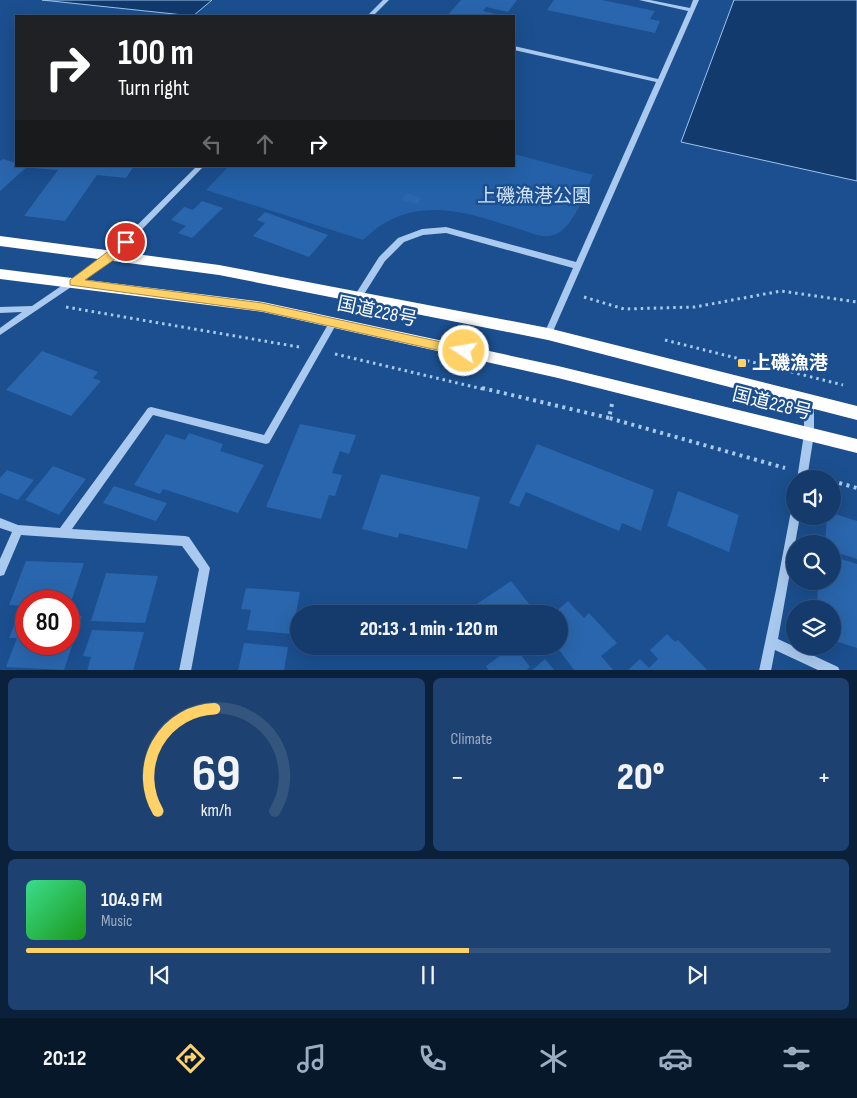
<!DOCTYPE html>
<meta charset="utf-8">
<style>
:root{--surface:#143b6b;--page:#1d4271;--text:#f1f3f6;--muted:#9dadc1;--line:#33557e;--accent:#ffd166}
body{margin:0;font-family:"Sofia Sans Condensed","Noto Sans JP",sans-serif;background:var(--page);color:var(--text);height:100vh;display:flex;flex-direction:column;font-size:19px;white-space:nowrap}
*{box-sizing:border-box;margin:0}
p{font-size:16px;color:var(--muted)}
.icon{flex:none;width:28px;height:28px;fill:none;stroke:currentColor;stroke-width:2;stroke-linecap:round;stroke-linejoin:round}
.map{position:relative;height:670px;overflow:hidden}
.panel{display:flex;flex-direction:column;gap:8px;padding:8px;background:#0b203b;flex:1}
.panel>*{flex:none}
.top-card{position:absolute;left:15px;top:15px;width:500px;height:152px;border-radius:0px;box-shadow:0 5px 20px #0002,0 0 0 1px var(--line);background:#202124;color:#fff;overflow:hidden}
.controls{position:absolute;left:786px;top:470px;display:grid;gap:10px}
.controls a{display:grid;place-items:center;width:55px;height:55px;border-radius:50%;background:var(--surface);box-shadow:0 5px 20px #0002,0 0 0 1px var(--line);font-size:25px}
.speed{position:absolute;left:15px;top:590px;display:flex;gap:10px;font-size:25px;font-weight:700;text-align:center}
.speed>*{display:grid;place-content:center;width:65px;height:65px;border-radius:50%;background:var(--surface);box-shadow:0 5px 20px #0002,0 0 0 1px var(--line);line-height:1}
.speed .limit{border:8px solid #d22;background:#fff;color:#111}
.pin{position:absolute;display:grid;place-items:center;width:42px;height:42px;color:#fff;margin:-21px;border:2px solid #fff;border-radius:50%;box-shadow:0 1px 5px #0007}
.me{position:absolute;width:55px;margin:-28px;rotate:282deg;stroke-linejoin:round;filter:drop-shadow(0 0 4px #0008)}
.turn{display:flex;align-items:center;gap:18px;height:105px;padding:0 20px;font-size:22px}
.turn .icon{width:65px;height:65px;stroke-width:2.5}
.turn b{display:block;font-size:35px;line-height:42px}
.lanes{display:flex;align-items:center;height:48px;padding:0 20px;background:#0003;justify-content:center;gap:25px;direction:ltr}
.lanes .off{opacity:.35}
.big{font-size:38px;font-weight:800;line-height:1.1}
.panel .card{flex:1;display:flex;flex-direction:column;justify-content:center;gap:8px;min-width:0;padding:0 18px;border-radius:8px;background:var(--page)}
.panel .dial{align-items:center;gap:0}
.dial svg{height:130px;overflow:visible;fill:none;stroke:var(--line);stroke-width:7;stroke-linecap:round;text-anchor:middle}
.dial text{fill:var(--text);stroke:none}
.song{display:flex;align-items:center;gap:15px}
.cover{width:60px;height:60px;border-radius:8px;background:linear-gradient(135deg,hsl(150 70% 55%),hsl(120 70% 35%))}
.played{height:5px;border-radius:2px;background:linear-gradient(90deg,var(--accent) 55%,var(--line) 55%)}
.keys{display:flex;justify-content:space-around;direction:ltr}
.heat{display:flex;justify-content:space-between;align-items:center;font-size:28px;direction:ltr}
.panel .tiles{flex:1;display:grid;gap:8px;grid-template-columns:1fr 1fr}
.card:last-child{grid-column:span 2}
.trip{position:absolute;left:290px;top:605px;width:278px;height:50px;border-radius:25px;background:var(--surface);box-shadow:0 5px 20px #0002,0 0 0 1px var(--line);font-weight:800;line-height:50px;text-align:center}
.menu{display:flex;height:80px;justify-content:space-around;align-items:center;background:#08182b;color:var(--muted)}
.menu .icon{width:35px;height:35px}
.menu .on{color:var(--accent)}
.menu b{font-size:22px;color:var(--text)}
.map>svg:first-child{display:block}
</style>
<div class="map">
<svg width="857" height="671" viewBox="0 0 857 671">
<rect width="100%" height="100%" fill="#1b4f8f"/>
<path fill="#2461a8" d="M 514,154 L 593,175 C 586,191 574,225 558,233 C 546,240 534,234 522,230 C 477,216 429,197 385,223 C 377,227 370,234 363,240 L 206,190 L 229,166 L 514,166 Z"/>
<g fill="#123a6d" stroke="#9cc4f0">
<polygon points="42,0 212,0 193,16"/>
<polygon points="734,0 857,0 857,181 681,142"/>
</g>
<g fill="#2a66ad">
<polygon points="461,0 517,0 508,12 486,7 483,11 496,14 494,16 447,16"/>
<polygon points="554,0 602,0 655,11 650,19 660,21 655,33 547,10"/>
<polygon points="3,159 16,163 16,166 28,166 0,191 0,161"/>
<polygon points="35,166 134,166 126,178 97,175 65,221 24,216 58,170 34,168"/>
<polygon points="406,193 422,198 417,204 401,200"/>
<polygon points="202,201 223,208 192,238 178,233 186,226 171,220 184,207 193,210"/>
<polygon points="265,212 328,235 309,257 253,236 265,223 257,220"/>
<polygon points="42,351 98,372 93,378 101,381 71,416 6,390"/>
<polygon points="300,424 356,435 349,454 340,451 332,473 342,475 335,496 329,495 321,519 266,507"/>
<polygon points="189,433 223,444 220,451 264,465 238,513 163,489 160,494 134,485 166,434 185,440"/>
<polygon points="537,444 654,490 641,531 622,523 619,531 526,492 519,507 509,503"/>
<polygon points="53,466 86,479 59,515 25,500"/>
<polygon points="7,470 34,480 18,500 0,493 0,478"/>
<polygon points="381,474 480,497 467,549 399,533 398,538 362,529"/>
<polygon points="114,486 167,503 156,521 103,503"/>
<polygon points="678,491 739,515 729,552 667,526"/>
<polygon points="832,513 857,521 857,559 832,551 832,544 825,544 827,516 832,516"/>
<polygon points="832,556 857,564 857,648 832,640 832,609 817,609 818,581 832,581"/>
<polygon points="26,561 84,563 69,608 69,601 26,601 26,606 9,605"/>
<polygon points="106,573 158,576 145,623 91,621"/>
<polygon points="511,581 537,614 462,614"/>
<polygon points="246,588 300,592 292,634 247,630 251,610 241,609"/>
<polygon points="568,601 584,618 589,613 617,643 601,656 614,671 575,671 556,646 559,646 559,614 553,614"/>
<polygon points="19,613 26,614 26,644 69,644 69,615 82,616 64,670 6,667 17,638 9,638"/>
<polygon points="92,630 144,632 133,671 87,671 91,657 83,656"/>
<polygon points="667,634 675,642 678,640 708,671 627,671 640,659 649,668 658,659 650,650"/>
<polygon points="244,643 288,647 284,671 238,671"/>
<polygon points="514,646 530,667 525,671 489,671 486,666"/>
<polygon points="545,659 555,671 531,671"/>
</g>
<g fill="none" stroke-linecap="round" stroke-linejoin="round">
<g stroke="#a9c9ee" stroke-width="3" stroke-dasharray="2.5 4" stroke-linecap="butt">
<polyline points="584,297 624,309 695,307 781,291 857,302"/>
<polyline points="66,307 299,347"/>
<polyline points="665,340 843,385"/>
<polyline points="335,354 487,390"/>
</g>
<g stroke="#a9c9ee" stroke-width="4" stroke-dasharray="3 4.5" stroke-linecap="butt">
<polyline points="482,388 609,418"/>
<polyline points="612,404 609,418 785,468"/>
<polyline points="832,481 857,488"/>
</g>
<g fill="#a9c9ee" fill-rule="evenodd">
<polygon points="383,0 389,0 373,16 367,16"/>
<polygon points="639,0 650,0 690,8 693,0 699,0 551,336 545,336 544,334 573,268 446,233 423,235 404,242 385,261 361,299 355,299 354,297 355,295 379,257 398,238 422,229 446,227 576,262 656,82 514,50 514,46 658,79 688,11"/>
<polygon points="197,166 204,166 114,258 0,335 0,328 22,312 0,313 0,307 32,306 108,254"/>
<polygon points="333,320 337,323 269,443 266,444 153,415 72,529 185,536 189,537 210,568 191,671 179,671 199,569 182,546 21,535 4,575 0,576 0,559 12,532 0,528 0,518 18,525 60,528 148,408 151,407 264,435 330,321"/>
<polygon points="809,396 812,397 814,400 814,434 807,479 797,479 804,434 804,400 806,397"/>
<polygon points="795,511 795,516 800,516 778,639 838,667 840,671 820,671 775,650 771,671 759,671 776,590 790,516 791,513"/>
</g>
<g fill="#fff" fill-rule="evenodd">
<polygon points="0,236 219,265 548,328 857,406 857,420 548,340 219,275 0,246"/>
<polygon points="0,269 263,302 558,366 857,439 857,453 558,378 263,312 0,279"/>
</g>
</g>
<polygon fill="#ffd166" stroke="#a68842" points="126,238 131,242 129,244 115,259 85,280 262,303 464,347 470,351 464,356 262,311 70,285 70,280"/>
<rect fill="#ffd166" stroke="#1b4f8f" stroke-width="2" x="737" y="358" width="10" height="10" rx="2.5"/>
<g text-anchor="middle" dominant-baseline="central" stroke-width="5" stroke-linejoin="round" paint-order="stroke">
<g font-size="19" fill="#cfe3fa" stroke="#1b4f8f">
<text x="534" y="196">上磯漁港公園</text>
</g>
<g font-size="19" fill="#fff" stroke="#1b4f8f">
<text transform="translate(377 312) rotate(12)">国道228号</text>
<text transform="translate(772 404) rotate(14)">国道228号</text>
</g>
<g font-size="19" font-weight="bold" fill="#fff" stroke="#1b4f8f" text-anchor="start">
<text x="752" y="363">上磯漁港</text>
</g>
</g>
</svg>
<div class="controls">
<a><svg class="icon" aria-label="sound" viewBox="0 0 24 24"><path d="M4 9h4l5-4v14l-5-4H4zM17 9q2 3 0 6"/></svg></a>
<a><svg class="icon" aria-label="search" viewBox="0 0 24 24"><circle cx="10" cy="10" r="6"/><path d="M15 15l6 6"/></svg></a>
<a><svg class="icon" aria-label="layers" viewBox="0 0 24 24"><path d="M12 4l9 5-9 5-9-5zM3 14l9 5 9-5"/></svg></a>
</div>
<div class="speed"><div class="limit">80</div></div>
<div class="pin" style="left:126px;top:242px;background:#d93025"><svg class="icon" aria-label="arrive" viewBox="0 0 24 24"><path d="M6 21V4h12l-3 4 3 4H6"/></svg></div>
<svg class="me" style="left:464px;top:351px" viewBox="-20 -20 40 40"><circle r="17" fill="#ffd166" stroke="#fff" stroke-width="3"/><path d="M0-11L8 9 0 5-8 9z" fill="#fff"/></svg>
<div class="trip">20:13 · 1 min · 120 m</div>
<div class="top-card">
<div class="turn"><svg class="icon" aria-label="right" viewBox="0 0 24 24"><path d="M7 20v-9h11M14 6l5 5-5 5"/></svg><div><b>100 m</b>Turn right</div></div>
<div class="lanes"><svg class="icon off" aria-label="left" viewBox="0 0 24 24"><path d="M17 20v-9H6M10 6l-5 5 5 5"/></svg><svg class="icon off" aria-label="ahead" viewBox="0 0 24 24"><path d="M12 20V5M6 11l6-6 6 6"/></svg><svg class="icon" aria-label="right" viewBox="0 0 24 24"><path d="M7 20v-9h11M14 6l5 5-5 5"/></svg></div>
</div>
</div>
<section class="panel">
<div class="tiles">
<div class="card dial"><svg viewBox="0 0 100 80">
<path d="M14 69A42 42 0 1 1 86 69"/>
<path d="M14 69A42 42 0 0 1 49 6" stroke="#ffd166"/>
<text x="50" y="56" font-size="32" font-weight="700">69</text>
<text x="50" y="72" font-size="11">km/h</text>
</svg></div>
<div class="card"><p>Climate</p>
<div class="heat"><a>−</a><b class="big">20°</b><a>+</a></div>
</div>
<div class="card">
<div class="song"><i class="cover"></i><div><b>104.9 FM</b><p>Music</p></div></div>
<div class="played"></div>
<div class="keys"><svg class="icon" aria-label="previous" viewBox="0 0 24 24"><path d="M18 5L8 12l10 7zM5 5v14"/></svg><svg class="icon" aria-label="pause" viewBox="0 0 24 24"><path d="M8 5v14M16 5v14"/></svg><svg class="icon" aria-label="next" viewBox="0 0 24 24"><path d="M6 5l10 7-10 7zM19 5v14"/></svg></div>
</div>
</div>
</section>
<nav class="menu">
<b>20:12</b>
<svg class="icon on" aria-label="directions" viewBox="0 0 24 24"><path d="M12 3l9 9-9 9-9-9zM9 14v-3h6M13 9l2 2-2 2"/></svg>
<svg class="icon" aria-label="music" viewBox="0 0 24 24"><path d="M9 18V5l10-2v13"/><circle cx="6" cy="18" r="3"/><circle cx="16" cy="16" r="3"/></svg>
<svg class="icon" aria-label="phone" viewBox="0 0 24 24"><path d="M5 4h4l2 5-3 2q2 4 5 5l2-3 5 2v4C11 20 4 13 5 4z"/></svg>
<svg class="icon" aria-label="climate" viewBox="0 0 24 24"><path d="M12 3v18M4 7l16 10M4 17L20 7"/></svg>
<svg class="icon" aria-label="car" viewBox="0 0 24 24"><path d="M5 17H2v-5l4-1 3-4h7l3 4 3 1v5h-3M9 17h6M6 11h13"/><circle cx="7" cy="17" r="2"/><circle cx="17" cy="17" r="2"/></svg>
<svg class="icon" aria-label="filters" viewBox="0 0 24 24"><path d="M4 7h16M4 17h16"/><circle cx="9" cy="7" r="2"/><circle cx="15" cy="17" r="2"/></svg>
</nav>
